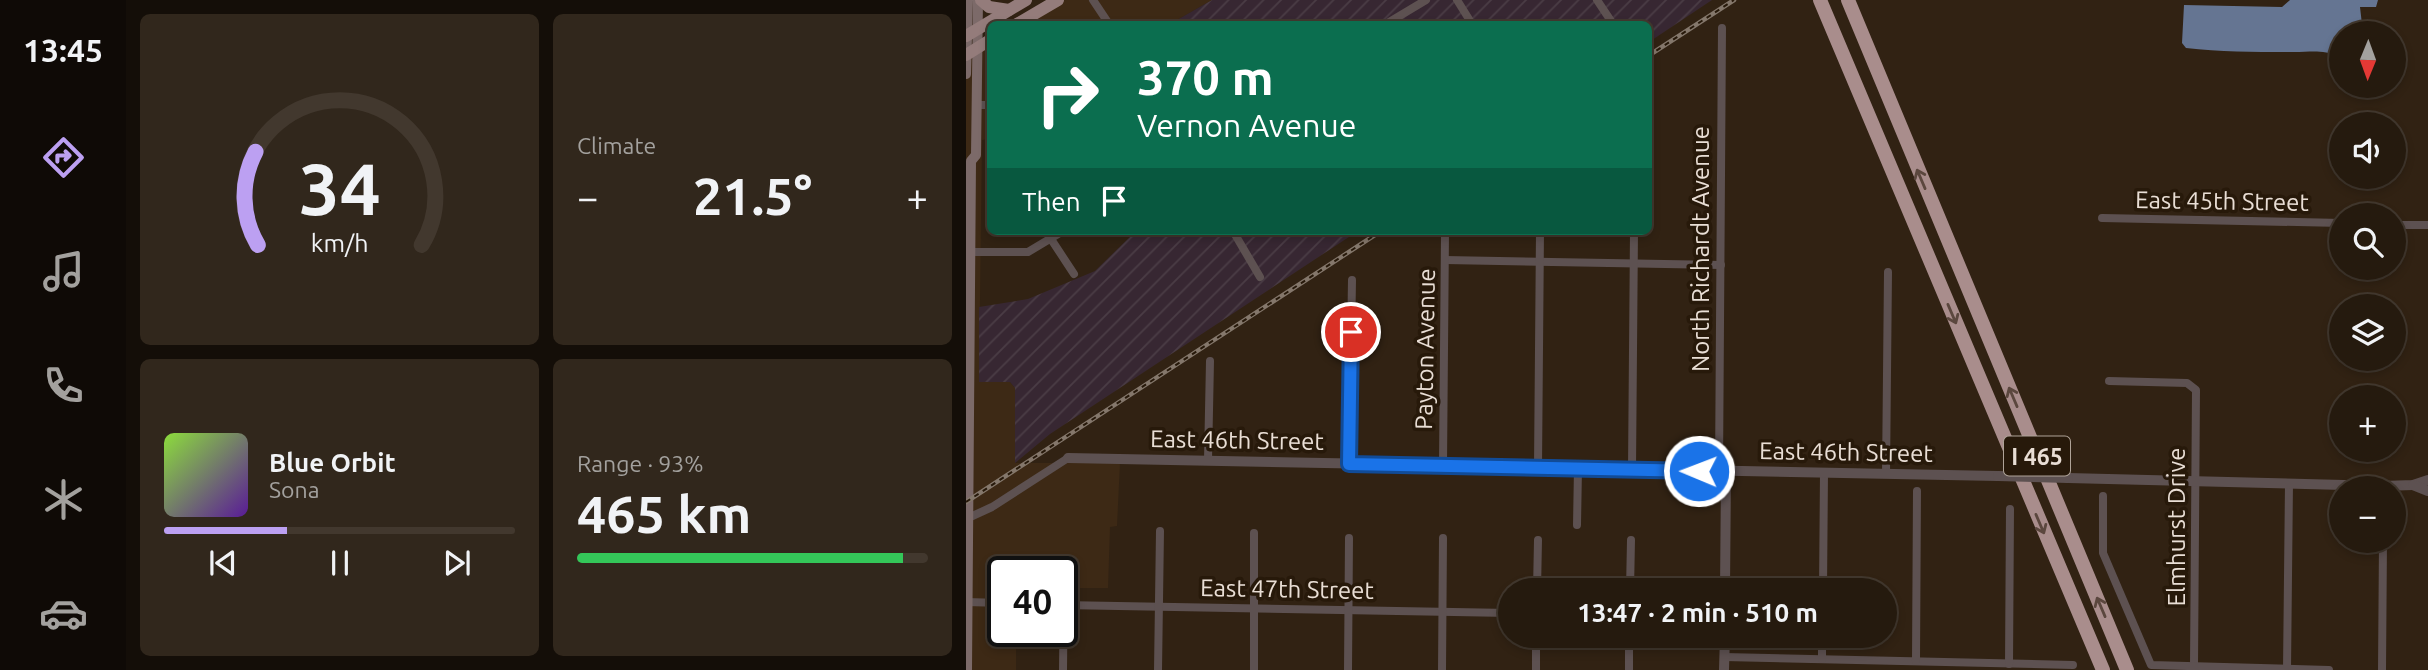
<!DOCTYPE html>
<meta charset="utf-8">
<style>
:root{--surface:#251a0e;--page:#31271c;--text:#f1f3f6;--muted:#a3a19e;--line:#42382e;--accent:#bca0f2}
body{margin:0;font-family:Ubuntu,sans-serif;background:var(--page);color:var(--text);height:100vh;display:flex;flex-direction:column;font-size:26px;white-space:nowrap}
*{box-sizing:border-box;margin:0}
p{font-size:23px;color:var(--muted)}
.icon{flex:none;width:38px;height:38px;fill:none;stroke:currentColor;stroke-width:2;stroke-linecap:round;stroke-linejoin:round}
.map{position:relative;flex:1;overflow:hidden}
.sheet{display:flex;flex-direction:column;gap:14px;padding:14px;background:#140e08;width:840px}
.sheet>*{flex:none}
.top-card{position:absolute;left:21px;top:21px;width:665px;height:214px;border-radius:10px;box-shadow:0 4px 10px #0003,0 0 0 2px var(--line);background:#0b6e4f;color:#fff;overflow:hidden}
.needle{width:46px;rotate:181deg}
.fabs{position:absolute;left:1363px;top:21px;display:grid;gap:14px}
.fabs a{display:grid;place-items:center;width:77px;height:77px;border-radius:50%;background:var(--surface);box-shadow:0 4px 10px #0003,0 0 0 2px var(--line);font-size:35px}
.speed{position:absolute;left:21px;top:556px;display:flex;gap:14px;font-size:35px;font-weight:700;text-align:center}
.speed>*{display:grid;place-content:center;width:91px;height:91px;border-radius:50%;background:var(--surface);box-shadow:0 4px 10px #0003,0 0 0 2px var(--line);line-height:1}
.speed .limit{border:4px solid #111;border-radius:10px;background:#fff;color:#111}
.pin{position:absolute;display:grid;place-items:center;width:60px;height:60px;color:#fff;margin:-30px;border:4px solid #fff;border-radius:50%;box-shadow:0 2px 7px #0007}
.me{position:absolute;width:77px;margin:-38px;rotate:271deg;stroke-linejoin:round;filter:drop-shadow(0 0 5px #0008)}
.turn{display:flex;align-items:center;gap:24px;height:147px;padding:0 35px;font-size:32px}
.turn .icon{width:91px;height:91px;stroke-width:2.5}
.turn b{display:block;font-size:49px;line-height:60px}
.then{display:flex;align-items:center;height:66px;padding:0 35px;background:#0003;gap:14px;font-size:26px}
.big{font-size:52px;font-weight:700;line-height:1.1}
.sheet .card{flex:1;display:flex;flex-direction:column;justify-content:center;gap:10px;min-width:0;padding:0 24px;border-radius:10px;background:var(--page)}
.sheet .dial{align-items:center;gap:0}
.dial svg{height:182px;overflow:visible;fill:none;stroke:var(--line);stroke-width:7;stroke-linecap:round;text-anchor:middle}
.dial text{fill:var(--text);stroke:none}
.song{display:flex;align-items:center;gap:21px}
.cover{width:84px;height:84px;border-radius:10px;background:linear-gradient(135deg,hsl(90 70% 55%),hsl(270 70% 35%))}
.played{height:7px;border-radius:4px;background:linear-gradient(90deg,var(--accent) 35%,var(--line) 35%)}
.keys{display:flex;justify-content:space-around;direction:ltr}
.heat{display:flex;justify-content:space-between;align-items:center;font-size:38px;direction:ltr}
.charge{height:10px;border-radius:5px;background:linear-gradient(90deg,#34c759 93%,var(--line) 0)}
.sheet .tiles{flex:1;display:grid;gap:14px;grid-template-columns:repeat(2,1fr)}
.trip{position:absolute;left:532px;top:578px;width:399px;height:70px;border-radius:35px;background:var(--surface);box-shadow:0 4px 10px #0003,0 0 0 2px var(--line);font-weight:700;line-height:70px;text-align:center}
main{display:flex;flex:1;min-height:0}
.dock{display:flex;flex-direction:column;width:126px;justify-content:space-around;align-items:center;background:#0f0a06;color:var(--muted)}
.dock .icon{width:49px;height:49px}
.dock .on{color:var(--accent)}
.dock b{font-size:32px;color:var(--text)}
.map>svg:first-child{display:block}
</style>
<main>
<nav class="dock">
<b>13:45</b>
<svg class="icon on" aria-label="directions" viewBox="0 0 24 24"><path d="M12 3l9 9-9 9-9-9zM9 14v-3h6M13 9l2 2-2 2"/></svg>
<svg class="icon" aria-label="music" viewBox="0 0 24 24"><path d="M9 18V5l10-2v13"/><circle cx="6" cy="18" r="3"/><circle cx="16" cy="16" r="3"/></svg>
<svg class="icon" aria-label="phone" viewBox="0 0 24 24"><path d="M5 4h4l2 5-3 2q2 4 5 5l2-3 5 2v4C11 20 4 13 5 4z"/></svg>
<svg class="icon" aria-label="climate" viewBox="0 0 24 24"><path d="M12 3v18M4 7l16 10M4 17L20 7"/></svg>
<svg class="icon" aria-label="car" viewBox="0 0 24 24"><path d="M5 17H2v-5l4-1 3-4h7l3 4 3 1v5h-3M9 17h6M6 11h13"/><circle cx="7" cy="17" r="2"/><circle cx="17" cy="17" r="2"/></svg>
</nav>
<section class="sheet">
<div class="tiles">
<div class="card dial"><svg viewBox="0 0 100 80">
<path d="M14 69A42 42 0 1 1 86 69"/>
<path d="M14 69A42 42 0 0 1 13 28" stroke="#bca0f2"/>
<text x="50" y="56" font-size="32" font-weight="700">34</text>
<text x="50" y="72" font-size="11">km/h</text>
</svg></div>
<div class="card"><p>Climate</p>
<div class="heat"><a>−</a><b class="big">21.5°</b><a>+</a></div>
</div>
<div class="card">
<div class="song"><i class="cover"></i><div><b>Blue Orbit</b><p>Sona</p></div></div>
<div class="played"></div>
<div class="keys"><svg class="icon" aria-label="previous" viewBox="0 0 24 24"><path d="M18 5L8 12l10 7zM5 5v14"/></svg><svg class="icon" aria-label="pause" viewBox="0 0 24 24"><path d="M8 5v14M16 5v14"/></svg><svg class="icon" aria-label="next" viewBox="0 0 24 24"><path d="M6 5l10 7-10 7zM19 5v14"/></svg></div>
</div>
<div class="card"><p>Range · 93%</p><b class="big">465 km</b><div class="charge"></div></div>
</div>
</section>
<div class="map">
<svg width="1462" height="670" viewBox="0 0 1462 670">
<defs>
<pattern id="industrial-furrows" width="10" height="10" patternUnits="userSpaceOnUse" patternTransform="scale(1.75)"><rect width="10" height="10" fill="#372732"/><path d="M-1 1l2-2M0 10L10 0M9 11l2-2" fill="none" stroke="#4a3c45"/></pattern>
</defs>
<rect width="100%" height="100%" fill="#312213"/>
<g fill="#3d2915">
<polygon points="99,0 246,0 204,24 140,24 136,19 127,24 58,24"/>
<polygon points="24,45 24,139 16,140 13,381 44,382 49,388 49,463 154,463 151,526 144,527 142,588 96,588 96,572 37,572 37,632 50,632 50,670 0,670 0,60"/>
</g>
<g fill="url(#industrial-furrows)">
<polygon points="246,0 746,0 683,42 682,24 204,24"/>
<polygon points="170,231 392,231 84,434 49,463 49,388 44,382 13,382 13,307 62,299 129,271"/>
</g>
<path fill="#657592" d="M 1324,0 L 1412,0 L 1410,7 L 1394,7 L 1397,33 L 1376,33 L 1375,57 C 1355,49 1347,52 1327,52 C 1291,52 1255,52 1220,48 L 1216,43 L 1218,5 L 1316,7 Z"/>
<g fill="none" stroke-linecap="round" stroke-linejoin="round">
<g stroke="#5d5151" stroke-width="8">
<polyline points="127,0 143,24"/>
<polyline points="491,0 506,24"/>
<polyline points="631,0 647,24"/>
<polyline points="420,24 460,0"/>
<polyline points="10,105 24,105"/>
<polyline points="1136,218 1376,223"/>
<polyline points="1428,225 1462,225"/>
<polyline points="267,231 294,277"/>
<polyline points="85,239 108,274"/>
<polyline points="4,252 62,252 97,231"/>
<polyline points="479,260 755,265"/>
<polyline points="1143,381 1221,383 1230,390 1228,666"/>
<polyline points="242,460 244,361"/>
<polyline points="383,464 386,280"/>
<polyline points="477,465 479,233"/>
<polyline points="572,467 574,231"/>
<polyline points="666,469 668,231"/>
<polyline points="753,471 756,28"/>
<polyline points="920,474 922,272"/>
<polyline points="1137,496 1137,553 1185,665 1363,670"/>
<polyline points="2,518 26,507 102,458"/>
<polyline points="611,525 612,468"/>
<polyline points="571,590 572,540"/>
<polyline points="664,590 665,540"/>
<polyline points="857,590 858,472"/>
<polyline points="0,602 37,603"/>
<polyline points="96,605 544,613"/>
<polyline points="758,657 1107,665"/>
<polyline points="856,659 856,635"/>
<polyline points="950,661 951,491"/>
<polyline points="1043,664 1044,509"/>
<polyline points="1321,669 1323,483"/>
<polyline points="97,670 98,575"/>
<polyline points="192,670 194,531"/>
<polyline points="288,670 288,533"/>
<polyline points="382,670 383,538"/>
<polyline points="476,670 477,538"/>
<polyline points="570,670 570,635"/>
<polyline points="663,670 663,635"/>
<polyline points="1416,670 1417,541"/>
</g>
<g stroke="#5d5151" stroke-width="10">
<polyline points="102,458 1032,476"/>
<polyline points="1102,478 1417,486 1447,485 1462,480"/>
<polyline points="1447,485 1462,491"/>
<polyline points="759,590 760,471"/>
<polyline points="758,670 759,635"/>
</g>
<g stroke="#7c6a69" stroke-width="10">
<polyline points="0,74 2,0"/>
<polyline points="1,670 5,161 10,155 12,0"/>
</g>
<g stroke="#947c7b" stroke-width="12">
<polyline points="15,0 23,7 43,10"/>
<polyline points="51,24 92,0"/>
<polyline points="0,36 60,0"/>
<polyline points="0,55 24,40"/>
</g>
<g stroke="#a98d8c" stroke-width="14">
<polyline points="854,0 1137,670"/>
<polyline points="882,0 1161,670"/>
</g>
<g stroke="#84776b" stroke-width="4.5">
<g id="rail">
<polyline points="682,56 768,0"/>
<polyline points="0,502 415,231"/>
</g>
</g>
<use href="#rail" stroke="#27190a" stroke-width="2" stroke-dasharray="5" stroke-linecap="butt"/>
<polyline stroke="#5d5151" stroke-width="10" points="1032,476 1102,478"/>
</g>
<defs><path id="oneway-shaft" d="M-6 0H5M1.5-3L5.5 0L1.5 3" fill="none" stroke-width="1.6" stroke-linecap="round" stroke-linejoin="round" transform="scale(1.75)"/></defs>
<g stroke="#5b473e">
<use href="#oneway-shaft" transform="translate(955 179) rotate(-113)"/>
<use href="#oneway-shaft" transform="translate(986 314) rotate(67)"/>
<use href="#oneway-shaft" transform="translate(1047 397) rotate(-113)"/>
<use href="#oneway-shaft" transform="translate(1074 524) rotate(67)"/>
<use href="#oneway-shaft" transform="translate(1135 607) rotate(-113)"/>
</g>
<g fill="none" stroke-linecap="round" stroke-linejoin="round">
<g stroke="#114b97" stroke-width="18">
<polyline id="route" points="385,332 383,464 733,471"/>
</g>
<use href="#route" stroke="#1a73e8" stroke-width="12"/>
</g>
<g text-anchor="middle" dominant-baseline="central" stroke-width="7" stroke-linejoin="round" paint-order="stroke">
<rect fill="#27190a" stroke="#afa398" stroke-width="2" x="1038" y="436.5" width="66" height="39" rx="5"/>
<g font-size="23" font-weight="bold" fill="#e9ded5">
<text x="1071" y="456">I 465</text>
</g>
<g font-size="24" fill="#e9ded5" stroke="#27190a">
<text transform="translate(1256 201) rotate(1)">East 45th Street</text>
<text transform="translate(734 249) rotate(-90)">North Richardt Avenue</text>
<text transform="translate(459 349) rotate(-89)">Payton Avenue</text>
<text transform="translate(271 440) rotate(1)">East 46th Street</text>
<text transform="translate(880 452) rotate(1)">East 46th Street</text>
<text transform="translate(1210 527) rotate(-90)">Elmhurst Drive</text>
<text transform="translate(321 589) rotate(1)">East 47th Street</text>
</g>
</g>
</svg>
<div class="fabs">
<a><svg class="needle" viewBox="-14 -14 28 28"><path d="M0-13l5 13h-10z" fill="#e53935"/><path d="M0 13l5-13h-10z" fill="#a3a19e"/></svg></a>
<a><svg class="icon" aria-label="sound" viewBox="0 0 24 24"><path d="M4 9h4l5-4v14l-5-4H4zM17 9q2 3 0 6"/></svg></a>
<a><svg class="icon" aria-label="search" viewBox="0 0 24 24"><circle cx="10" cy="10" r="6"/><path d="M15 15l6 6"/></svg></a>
<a><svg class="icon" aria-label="layers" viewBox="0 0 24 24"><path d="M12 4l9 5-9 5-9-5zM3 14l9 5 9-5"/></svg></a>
<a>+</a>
<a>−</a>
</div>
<div class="speed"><div class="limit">40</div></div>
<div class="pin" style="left:385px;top:332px;background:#d93025"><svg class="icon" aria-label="arrive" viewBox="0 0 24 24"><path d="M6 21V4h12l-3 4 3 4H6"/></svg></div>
<svg class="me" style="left:733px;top:471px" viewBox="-20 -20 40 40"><circle r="17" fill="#1a73e8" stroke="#fff" stroke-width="3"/><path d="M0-11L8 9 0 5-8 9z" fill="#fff"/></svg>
<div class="trip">13:47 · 2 min · 510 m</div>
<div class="top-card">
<div class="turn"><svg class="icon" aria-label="right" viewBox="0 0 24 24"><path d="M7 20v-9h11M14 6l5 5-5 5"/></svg><div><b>370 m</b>Vernon Avenue</div></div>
<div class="then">Then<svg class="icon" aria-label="arrive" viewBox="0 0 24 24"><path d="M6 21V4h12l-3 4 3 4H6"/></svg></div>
</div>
</div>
</main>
